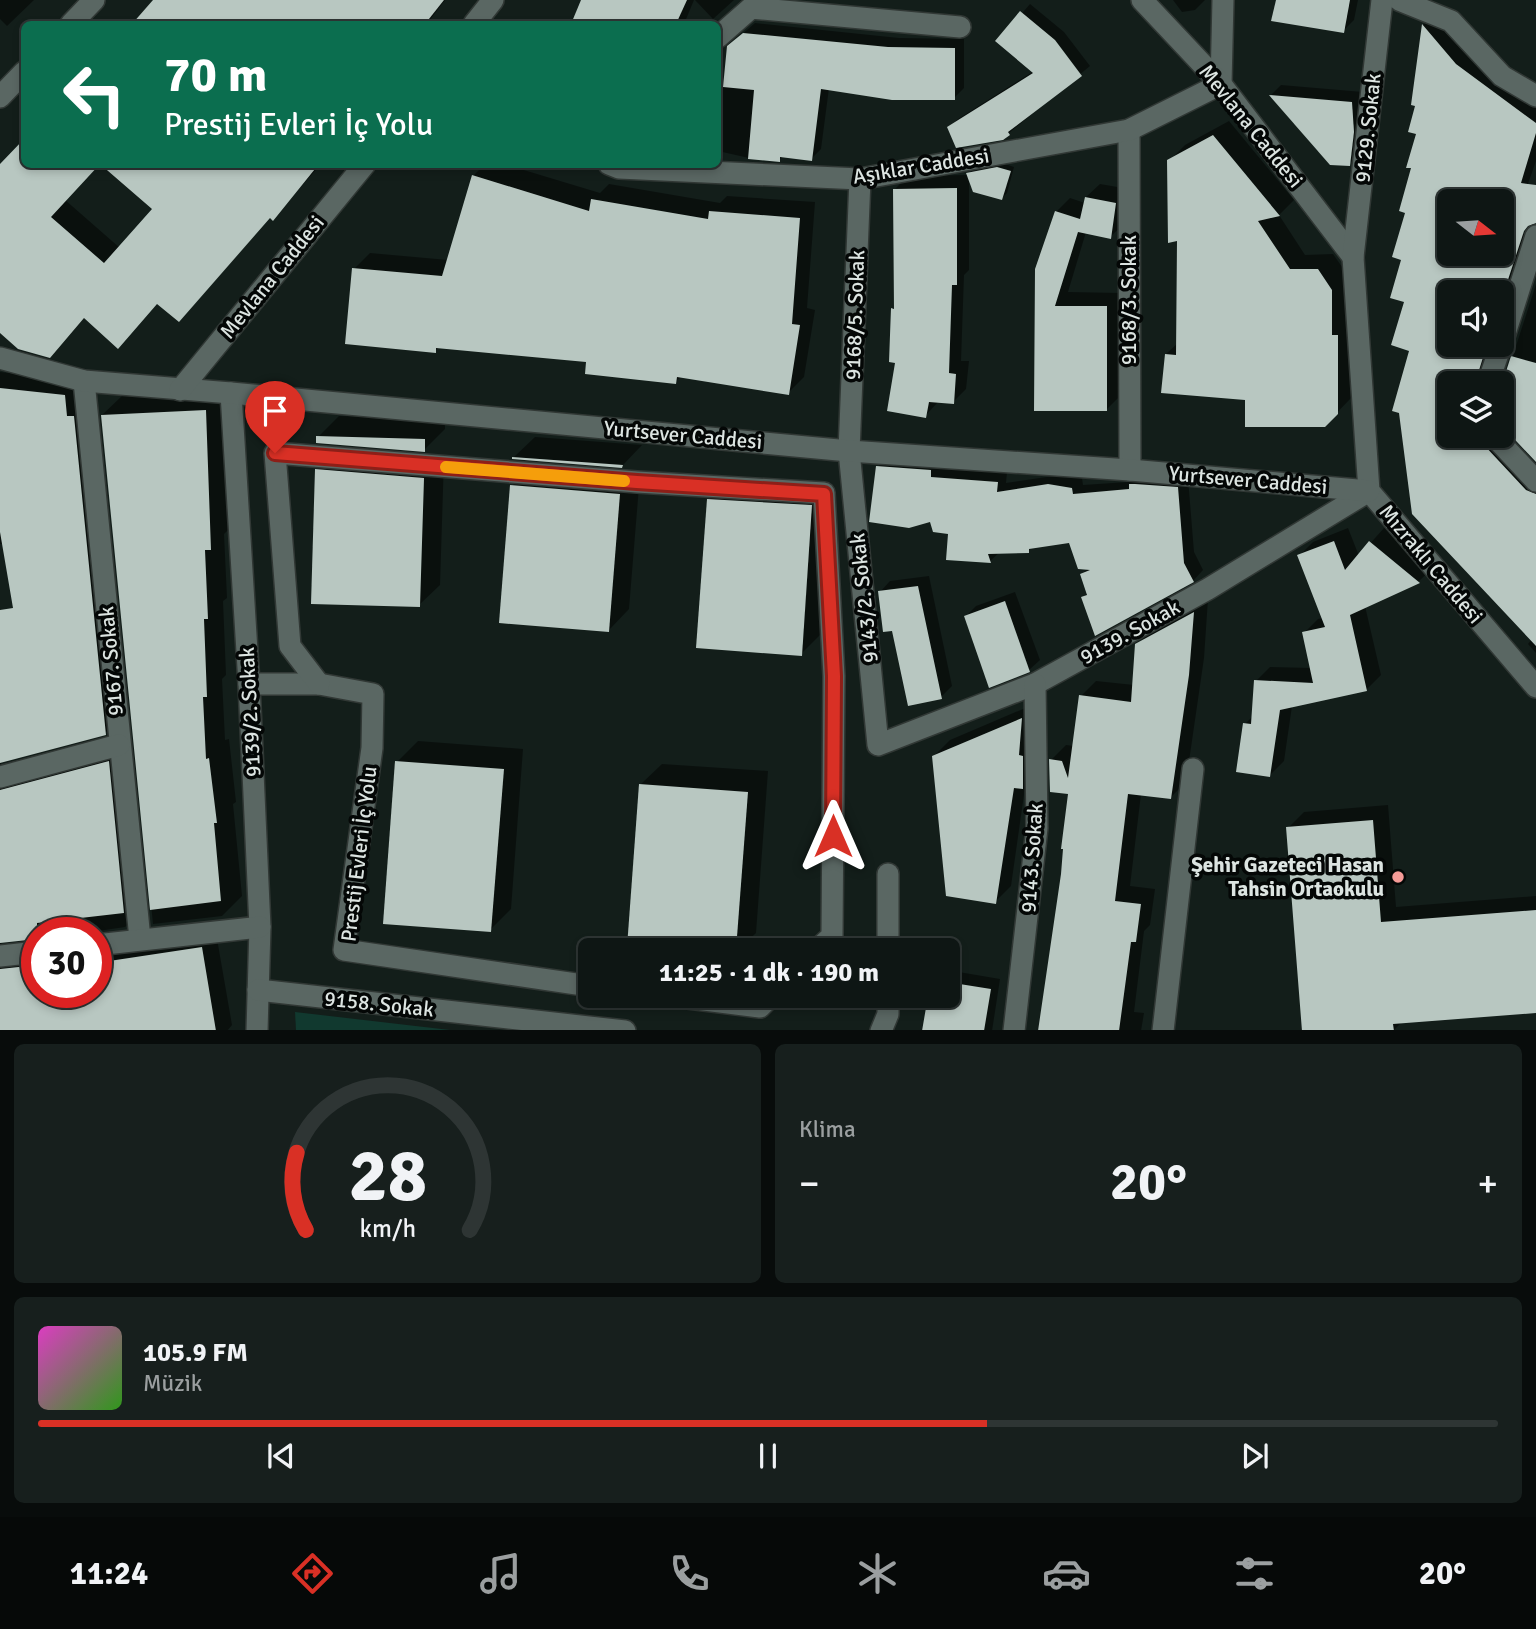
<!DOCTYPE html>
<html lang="tr">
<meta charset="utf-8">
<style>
:root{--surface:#0e1614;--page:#171f1d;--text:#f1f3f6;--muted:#9b9fa0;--line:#2e3534;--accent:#d93025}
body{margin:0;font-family:Signika,sans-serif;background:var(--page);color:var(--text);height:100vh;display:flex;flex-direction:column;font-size:26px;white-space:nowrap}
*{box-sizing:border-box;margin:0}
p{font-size:23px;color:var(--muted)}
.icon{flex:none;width:38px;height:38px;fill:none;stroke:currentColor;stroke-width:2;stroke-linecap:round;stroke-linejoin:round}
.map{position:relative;height:1030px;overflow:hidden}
.drawer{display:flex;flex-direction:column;gap:14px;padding:14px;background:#080c0b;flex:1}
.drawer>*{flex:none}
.hud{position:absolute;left:21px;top:21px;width:700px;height:147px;border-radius:10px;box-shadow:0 4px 10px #0003,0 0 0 2px var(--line);background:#0b6e4f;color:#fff;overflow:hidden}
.needle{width:46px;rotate:107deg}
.tools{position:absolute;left:1437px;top:189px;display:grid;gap:14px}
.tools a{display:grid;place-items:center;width:77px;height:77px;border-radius:10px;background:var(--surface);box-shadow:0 4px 10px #0003,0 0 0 2px var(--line);font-size:35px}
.speed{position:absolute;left:21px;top:917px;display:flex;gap:14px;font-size:35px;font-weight:700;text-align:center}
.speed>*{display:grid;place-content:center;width:91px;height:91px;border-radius:50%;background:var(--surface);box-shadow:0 4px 10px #0003,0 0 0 2px var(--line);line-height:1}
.speed .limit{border:10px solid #d22;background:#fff;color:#111}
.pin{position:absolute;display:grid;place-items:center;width:60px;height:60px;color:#fff;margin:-72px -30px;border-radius:50% 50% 50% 0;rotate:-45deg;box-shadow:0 0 7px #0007}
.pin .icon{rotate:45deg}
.me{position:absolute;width:77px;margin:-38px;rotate:0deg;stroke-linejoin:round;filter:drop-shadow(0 0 5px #0008)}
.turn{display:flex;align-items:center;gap:24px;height:147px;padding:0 28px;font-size:32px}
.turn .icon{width:91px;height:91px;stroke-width:2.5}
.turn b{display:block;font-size:49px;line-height:60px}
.big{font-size:52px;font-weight:800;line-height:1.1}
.drawer .widget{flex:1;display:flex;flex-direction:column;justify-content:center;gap:10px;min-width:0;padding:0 24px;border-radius:10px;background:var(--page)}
.drawer .dial{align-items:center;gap:0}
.dial svg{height:182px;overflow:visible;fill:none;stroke:var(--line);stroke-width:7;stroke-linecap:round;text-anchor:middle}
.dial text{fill:var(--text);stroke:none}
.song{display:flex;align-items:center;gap:21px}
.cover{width:84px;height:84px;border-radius:10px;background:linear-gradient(135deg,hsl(310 70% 55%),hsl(110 70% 35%))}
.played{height:7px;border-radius:4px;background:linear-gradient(90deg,var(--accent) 65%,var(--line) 65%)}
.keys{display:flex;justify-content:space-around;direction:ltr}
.heat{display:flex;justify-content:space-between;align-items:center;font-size:38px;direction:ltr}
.drawer .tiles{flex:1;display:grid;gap:14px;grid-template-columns:1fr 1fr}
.widget:last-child{grid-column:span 2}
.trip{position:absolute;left:578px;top:938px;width:382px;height:70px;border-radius:10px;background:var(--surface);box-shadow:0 4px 10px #0003,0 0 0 2px var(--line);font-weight:800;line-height:70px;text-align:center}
.tab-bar{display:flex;height:112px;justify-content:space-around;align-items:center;background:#060908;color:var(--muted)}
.tab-bar .icon{width:49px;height:49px}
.tab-bar .selected{color:var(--accent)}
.tab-bar b{font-size:32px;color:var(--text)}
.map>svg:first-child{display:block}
</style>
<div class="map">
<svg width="1536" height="1031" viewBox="0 0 1536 1031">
<rect width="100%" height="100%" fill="#131e1a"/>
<polygon fill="#11392f" points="295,1012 450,1030 296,1030"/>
<g fill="#0007" fill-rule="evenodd">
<polygon points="0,0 34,0 7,26 0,19"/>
<polygon points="156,0 445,0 429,21 432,24 151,24"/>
<polygon points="583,0 694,0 684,24 573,24"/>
<polygon points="695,0 734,0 713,19"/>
<polygon points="1173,0 1205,0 1195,10 1182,12"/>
<polygon points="1278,0 1358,0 1354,20 1343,31"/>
<polygon points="1030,4 1064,32 1090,66 1009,133 949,127 958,119 1034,71 998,41"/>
<path d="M 1436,12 L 1536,100 L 1536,161 L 1512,229 L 1530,237 L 1502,324 L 1502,292 L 1449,292 L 1449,345 L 1495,345 L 1499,383 L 1504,383 L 1536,284 L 1536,460 L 1502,424 L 1502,383 L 1449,383 L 1449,436 L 1502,435 L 1536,472 L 1536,653 L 1528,644 L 1532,639 L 1412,349 L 1403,259 L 1418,133 L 1417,105 L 1413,103 L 1423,25 ZM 1449,201 L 1502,201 L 1502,254 L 1449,254 Z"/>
<polygon points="755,23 899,38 964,39 964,88 954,98 829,88 821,149 811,159 784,155 779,160 749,158 718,151 718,82 725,84 740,36"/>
<polygon points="1281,85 1363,92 1360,153 1349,164 1331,163 1271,95"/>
<polygon points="1229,121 1294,200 1279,215 1305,255 1333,254 1347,274 1352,397 1325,425 1247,399 1166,354 1178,343 1178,239 1169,161 1185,145"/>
<polygon points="24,141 24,164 120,248 154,208 103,164 321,164 273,218 271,217 158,302 85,317 50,356 0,331 0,167"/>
<polygon points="1002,163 1014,167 1007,193 1002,198 969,178 969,270 964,275 961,361 969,361 966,389 953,402 939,401 925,416 897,361 893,309 896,306 895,189 908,176 968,175 973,169"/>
<polygon points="485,164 504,164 600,193 609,184 720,203 727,196 815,202 807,308 815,310 804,377 788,393 682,376 675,382 588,361 440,346 435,351 354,269 370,253 448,260 473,176"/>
<polygon points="1100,184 1129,189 1124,224 1110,237 1086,232 1068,292 1121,293 1120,396 1106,410 1036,409 1056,212 1070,198 1085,203 1086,197"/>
<path d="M 0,372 L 80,381 L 120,718 L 105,733 L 2,761 L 1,764 L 6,772 L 123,748 L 140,912 L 125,927 L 98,931 L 99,937 L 216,933 L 232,1025 L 227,1031 L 0,1031 L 0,669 L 34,728 L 4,543 L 0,544 ZM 37,933 L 96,933 L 96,992 L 37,992 L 37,953 L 4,950 L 1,942 Z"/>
<polygon points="225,391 230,528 224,534 227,598 223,601 226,675 222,679 225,740 229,739 236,802 233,804 242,896 222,916 153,924 102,415 122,396"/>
<polygon points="339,416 445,419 445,429 424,450 318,437"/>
<polygon points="535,437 642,445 622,466 514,457"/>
<polygon points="337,449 444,458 440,585 419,605 317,470"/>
<polygon points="888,456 1007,472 1006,483 1060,475 1082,478 1083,485 1188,478 1194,552 1203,570 1193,581 1083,598 1088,592 1082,574 1088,568 1070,541 1033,546 1028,551 1000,552 990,561 931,520 878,467"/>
<polygon points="533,465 640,474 629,609 609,630 512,486"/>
<polygon points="729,479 831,485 822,633 801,654 709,500"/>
<polygon points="1348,528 1359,556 1384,528 1433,568 1419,581 1365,606 1381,675 1367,689 1292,706 1284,761 1270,775 1245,724 1254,715 1256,681 1270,667 1312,668 1304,633 1318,619 1323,618 1299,556 1313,542"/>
<polygon points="929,576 952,686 941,697 893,629 880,592 890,581"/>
<polygon points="1015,592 1040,660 1029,670 966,616 976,606"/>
<polygon points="1208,599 1204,658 1186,782 1171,797 1141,794 1130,886 1155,889 1150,925 1144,931 1134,1012 1144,1013 1141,1031 1041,1031 1062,874 1070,793 1051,760 1066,745 1074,746 1081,696 1096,681 1134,685 1137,645 1153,629"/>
<polygon points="1037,703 1011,886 995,902 933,757 950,740"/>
<polygon points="418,741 523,749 511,909 490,930 397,762"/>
<polygon points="662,764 768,771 756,933 738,950 695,950 629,945 641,784"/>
<polygon points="1388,805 1396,907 1536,896 1536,1011 1402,1022 1393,1031 1288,828 1304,812"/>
<polygon points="947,970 1000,979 992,1031 924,1031 929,996 947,996"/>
</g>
<g fill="#b8c7c1" fill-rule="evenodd">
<polygon points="153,0 444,0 425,24 132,24"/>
<polygon points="581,0 687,0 676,24 571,24"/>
<polygon points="1276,0 1350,0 1344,33 1271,21"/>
<polygon points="1020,11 1055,40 1082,76 1008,132 1010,135 1003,140 956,148 947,127 1033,73 995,41"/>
<path d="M 1422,24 L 1456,64 L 1536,123 L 1536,133 L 1521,183 L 1536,185 L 1536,223 L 1528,226 L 1524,231 L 1504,292 L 1449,292 L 1449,345 L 1474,345 L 1486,348 L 1475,383 L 1449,383 L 1449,436 L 1481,436 L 1484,445 L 1526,490 L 1536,494 L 1536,646 L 1412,514 L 1399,413 L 1392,411 L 1409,351 L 1391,345 L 1404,302 L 1390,298 L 1401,260 L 1392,257 L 1405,213 L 1399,211 L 1411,168 L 1406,168 L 1416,134 L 1408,132 L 1415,106 L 1411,105 ZM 1449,201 L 1502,201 L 1502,254 L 1449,254 Z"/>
<polygon points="743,33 888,47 955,48 955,100 892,100 821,89 812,161 780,157 780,162 748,159 754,90 723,87 727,46"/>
<polygon points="1269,95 1352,102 1354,132 1350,166 1330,165"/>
<polygon points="1213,135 1280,216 1258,221 1290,269 1318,269 1332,290 1332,335 1338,335 1338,414 1325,427 1245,427 1245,400 1161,393 1165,354 1176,355 1177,241 1168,243 1167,160"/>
<polygon points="24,139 24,164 100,164 51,217 104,263 152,209 100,164 319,164 273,221 270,218 179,322 157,304 118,349 84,318 50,358 18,349 0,333 0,164"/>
<polygon points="997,167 1011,171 1002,200 973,192 966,173"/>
<polygon points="472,175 589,211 591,199 708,219 709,211 800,218 792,324 800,325 789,395 677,377 676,384 585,374 586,362 436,348 436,353 345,344 352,268 442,276"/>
<polygon points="957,188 957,285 952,285 949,373 956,374 954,404 929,402 926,418 887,411 895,363 889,362 891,308 894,309 893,189"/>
<polygon points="1085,197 1116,203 1111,239 1078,232 1055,306 1107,306 1107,411 1034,411 1035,269 1055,211 1080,219"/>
<polygon points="1511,356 1536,363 1536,462 1502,426 1502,384"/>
<polygon points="0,388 65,395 67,416 74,416 106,735 0,763 0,610 13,608 0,532"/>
<polygon points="206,410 211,550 205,550 208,619 204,619 207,697 203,697 206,759 209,758 217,823 214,823 221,901 150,910 101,415"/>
<polygon points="316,436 425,439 425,452 316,443"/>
<polygon points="512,457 623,465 622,468 512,459"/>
<polygon points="876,466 931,470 931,477 998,482 997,492 1048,484 1072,488 1073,494 1129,489 1129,484 1135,484 1178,487 1184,563 1194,582 1095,636 1081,597 1087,595 1080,574 1090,570 1078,569 1069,543 1029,549 1029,553 988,554 991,563 946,560 948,534 933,532 930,522 909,528 869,522"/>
<polygon points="315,469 424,478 420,607 311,604"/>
<polygon points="510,485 620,494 609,632 499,623"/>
<polygon points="707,499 812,505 802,656 696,648"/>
<polygon points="1334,541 1345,570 1369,541 1420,583 1350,615 1367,691 1280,710 1270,777 1236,772 1243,723 1251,724 1254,680 1313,683 1302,632 1325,627 1297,555"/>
<polygon points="918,586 942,699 908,706 892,631 883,632 878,591"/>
<polygon points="1005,601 1030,672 989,688 964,616"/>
<polygon points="1194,612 1189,675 1171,799 1128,794 1115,901 1141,904 1136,942 1131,942 1119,1031 1038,1031 1061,874 1063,849 1061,849 1068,794 1050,792 1049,759 1062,761 1068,778 1079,695 1131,702 1135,644"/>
<polygon points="1022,718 1019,755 1023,756 1023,789 1014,788 996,904 946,896 932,756"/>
<polygon points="109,761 124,913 37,923 37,939 0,943 0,790"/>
<polygon points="395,761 504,769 491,932 383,924"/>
<polygon points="639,784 748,792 736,950 672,950 627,947"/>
<polygon points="1373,820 1381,922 1536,910 1536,1013 1393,1024 1394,1031 1302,1031 1286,827"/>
<polygon points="202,947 216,1031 0,1031 0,969 37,965 37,992 96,992 96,963"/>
<polygon points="947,982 991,989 984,1031 922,1031 928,996 947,996"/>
</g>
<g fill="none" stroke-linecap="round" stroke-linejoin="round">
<g stroke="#313835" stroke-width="24">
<g id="street">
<polyline points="1399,0 1451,21 1502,76 1536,96"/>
<polyline points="718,37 751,8 960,27"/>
<polyline points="1129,130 1130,470"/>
<polyline points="609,164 619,168 860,179 1129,130 1221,84 1223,0"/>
<polyline points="860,179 849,451 878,745 1035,684 1208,589 1369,491"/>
<polyline points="1502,343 1536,236"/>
<polyline points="84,381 140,939"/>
<polyline points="1488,383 1501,345"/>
<polyline points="231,393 249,684 260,927 257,1031"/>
<polyline points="1494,436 1536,481"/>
<polyline points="249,684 319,684 373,694 372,748 344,950 590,986"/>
<polyline points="319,684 290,646 275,453 637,482 824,493 834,676 832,936 817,950"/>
<polyline points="0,777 119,745"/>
<polyline points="96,945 260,927"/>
<polyline points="888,950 888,874"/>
<polyline points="0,956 37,952"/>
<polyline points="258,990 625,1031"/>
<polyline points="672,996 760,1007 771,996"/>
<polyline points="881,1031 888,1014 888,996"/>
<polyline points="1014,1031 1037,828 1035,684"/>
<polyline points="1163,1031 1193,769"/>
</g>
</g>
<g stroke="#313835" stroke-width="24">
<g id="secondary">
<polyline points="1142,0 1221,84 1353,257"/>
<polyline points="1382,0 1353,257 1369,491 1536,687"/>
<polyline points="71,24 94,0"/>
<polyline points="474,24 493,0"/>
<polyline points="0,97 24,72"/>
<polyline points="0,358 84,381 231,393 849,451 1130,470 1369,491"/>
<polyline points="180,390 365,164"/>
</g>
</g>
<use href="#street" stroke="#5a6763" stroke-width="21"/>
<use href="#secondary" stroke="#5a6763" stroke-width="21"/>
</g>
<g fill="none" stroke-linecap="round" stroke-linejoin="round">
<g stroke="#8d1f18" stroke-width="18">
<polyline id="route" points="275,453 637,482 824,494 834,676 833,836"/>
</g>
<use href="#route" stroke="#d93025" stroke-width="12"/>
<polyline stroke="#f59e0b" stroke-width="12" points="446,467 624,481"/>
</g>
<circle fill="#f59b97" stroke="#040706" stroke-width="2.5" cx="1398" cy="877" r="7"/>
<g text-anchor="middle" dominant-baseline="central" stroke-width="7" stroke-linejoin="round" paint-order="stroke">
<g font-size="21" fill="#dce4e1" stroke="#040706">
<text transform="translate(1251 126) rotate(51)">Mevlana Caddesi</text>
<text transform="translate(1368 128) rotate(-84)">9129. Sokak</text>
<text transform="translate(921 166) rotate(-9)">Aşıklar Caddesi</text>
<text transform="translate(272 277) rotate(-51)">Mevlana Caddesi</text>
<text transform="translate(1129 300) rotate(-90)">9168/3. Sokak</text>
<text transform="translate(855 315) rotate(-88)">9168/5. Sokak</text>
<text transform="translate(683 435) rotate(5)">Yurtsever Caddesi</text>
<text transform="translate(1248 480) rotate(5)">Yurtsever Caddesi</text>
<text transform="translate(1431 564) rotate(50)">Mızraklı Caddesi</text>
<text transform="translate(864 598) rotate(-96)">9143/2. Sokak</text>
<text transform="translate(1130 632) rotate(-29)">9139. Sokak</text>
<text transform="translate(111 661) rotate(-95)">9167. Sokak</text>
<text transform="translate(250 712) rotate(-93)">9139/2. Sokak</text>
<text transform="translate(359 854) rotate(-83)">Prestij Evleri İç Yolu</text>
<text transform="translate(1032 858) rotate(-86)">9143. Sokak</text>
<text transform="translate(379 1004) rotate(6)">9158. Sokak</text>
</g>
<g font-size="21" font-weight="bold" fill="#dce4e1" stroke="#040706" text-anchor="end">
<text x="1384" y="865">Şehir Gazeteci Hasan<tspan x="1384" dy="24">Tahsin Ortaokulu</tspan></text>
</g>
</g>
</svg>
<div class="tools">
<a><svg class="needle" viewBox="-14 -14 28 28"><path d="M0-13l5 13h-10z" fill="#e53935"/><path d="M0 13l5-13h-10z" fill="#9b9fa0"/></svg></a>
<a><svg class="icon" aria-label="sound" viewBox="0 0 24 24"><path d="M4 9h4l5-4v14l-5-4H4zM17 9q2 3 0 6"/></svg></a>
<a><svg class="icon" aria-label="layers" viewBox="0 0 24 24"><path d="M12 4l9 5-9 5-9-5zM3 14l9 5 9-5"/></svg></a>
</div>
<div class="speed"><div class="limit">30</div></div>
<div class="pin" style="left:275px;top:453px;background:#d93025"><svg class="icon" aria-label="arrive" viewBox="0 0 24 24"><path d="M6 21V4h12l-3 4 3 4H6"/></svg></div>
<svg class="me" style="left:833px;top:836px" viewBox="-20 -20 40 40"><path d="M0-17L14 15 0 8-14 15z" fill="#d93025" stroke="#fff" stroke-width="4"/></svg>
<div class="trip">11:25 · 1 dk · 190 m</div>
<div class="hud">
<div class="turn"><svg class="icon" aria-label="left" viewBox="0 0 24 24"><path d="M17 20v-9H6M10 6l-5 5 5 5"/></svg><div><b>70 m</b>Prestij Evleri İç Yolu</div></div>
</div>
</div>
<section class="drawer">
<div class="tiles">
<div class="widget dial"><svg viewBox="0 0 100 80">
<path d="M14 69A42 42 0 1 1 86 69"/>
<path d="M14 69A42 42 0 0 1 10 35" stroke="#d93025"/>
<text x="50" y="56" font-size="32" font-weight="700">28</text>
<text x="50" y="72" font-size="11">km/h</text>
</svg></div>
<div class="widget"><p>Klima</p>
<div class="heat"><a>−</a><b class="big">20°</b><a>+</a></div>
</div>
<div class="widget">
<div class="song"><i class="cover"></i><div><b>105.9 FM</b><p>Müzik</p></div></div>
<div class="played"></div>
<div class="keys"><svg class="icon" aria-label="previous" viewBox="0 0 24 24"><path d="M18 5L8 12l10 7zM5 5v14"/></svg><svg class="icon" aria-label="pause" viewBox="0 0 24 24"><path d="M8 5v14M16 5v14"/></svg><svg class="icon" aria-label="next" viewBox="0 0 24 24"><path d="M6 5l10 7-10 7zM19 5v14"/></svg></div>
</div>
</div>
</section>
<nav class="tab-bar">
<b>11:24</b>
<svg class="icon selected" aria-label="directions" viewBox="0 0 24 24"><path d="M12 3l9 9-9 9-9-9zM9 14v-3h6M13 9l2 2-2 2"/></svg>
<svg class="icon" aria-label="music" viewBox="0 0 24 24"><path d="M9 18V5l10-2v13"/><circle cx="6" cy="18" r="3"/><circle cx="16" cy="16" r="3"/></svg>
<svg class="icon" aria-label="phone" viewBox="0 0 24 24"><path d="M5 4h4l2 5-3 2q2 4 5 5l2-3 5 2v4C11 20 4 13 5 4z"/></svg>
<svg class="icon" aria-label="climate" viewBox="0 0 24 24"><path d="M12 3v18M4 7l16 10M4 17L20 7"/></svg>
<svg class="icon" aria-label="car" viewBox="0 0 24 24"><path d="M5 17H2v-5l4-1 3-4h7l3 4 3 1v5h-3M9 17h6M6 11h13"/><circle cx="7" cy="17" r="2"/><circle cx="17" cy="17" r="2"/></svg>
<svg class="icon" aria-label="filters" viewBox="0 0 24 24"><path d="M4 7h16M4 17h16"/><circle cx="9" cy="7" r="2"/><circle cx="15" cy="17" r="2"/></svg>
<b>20°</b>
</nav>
